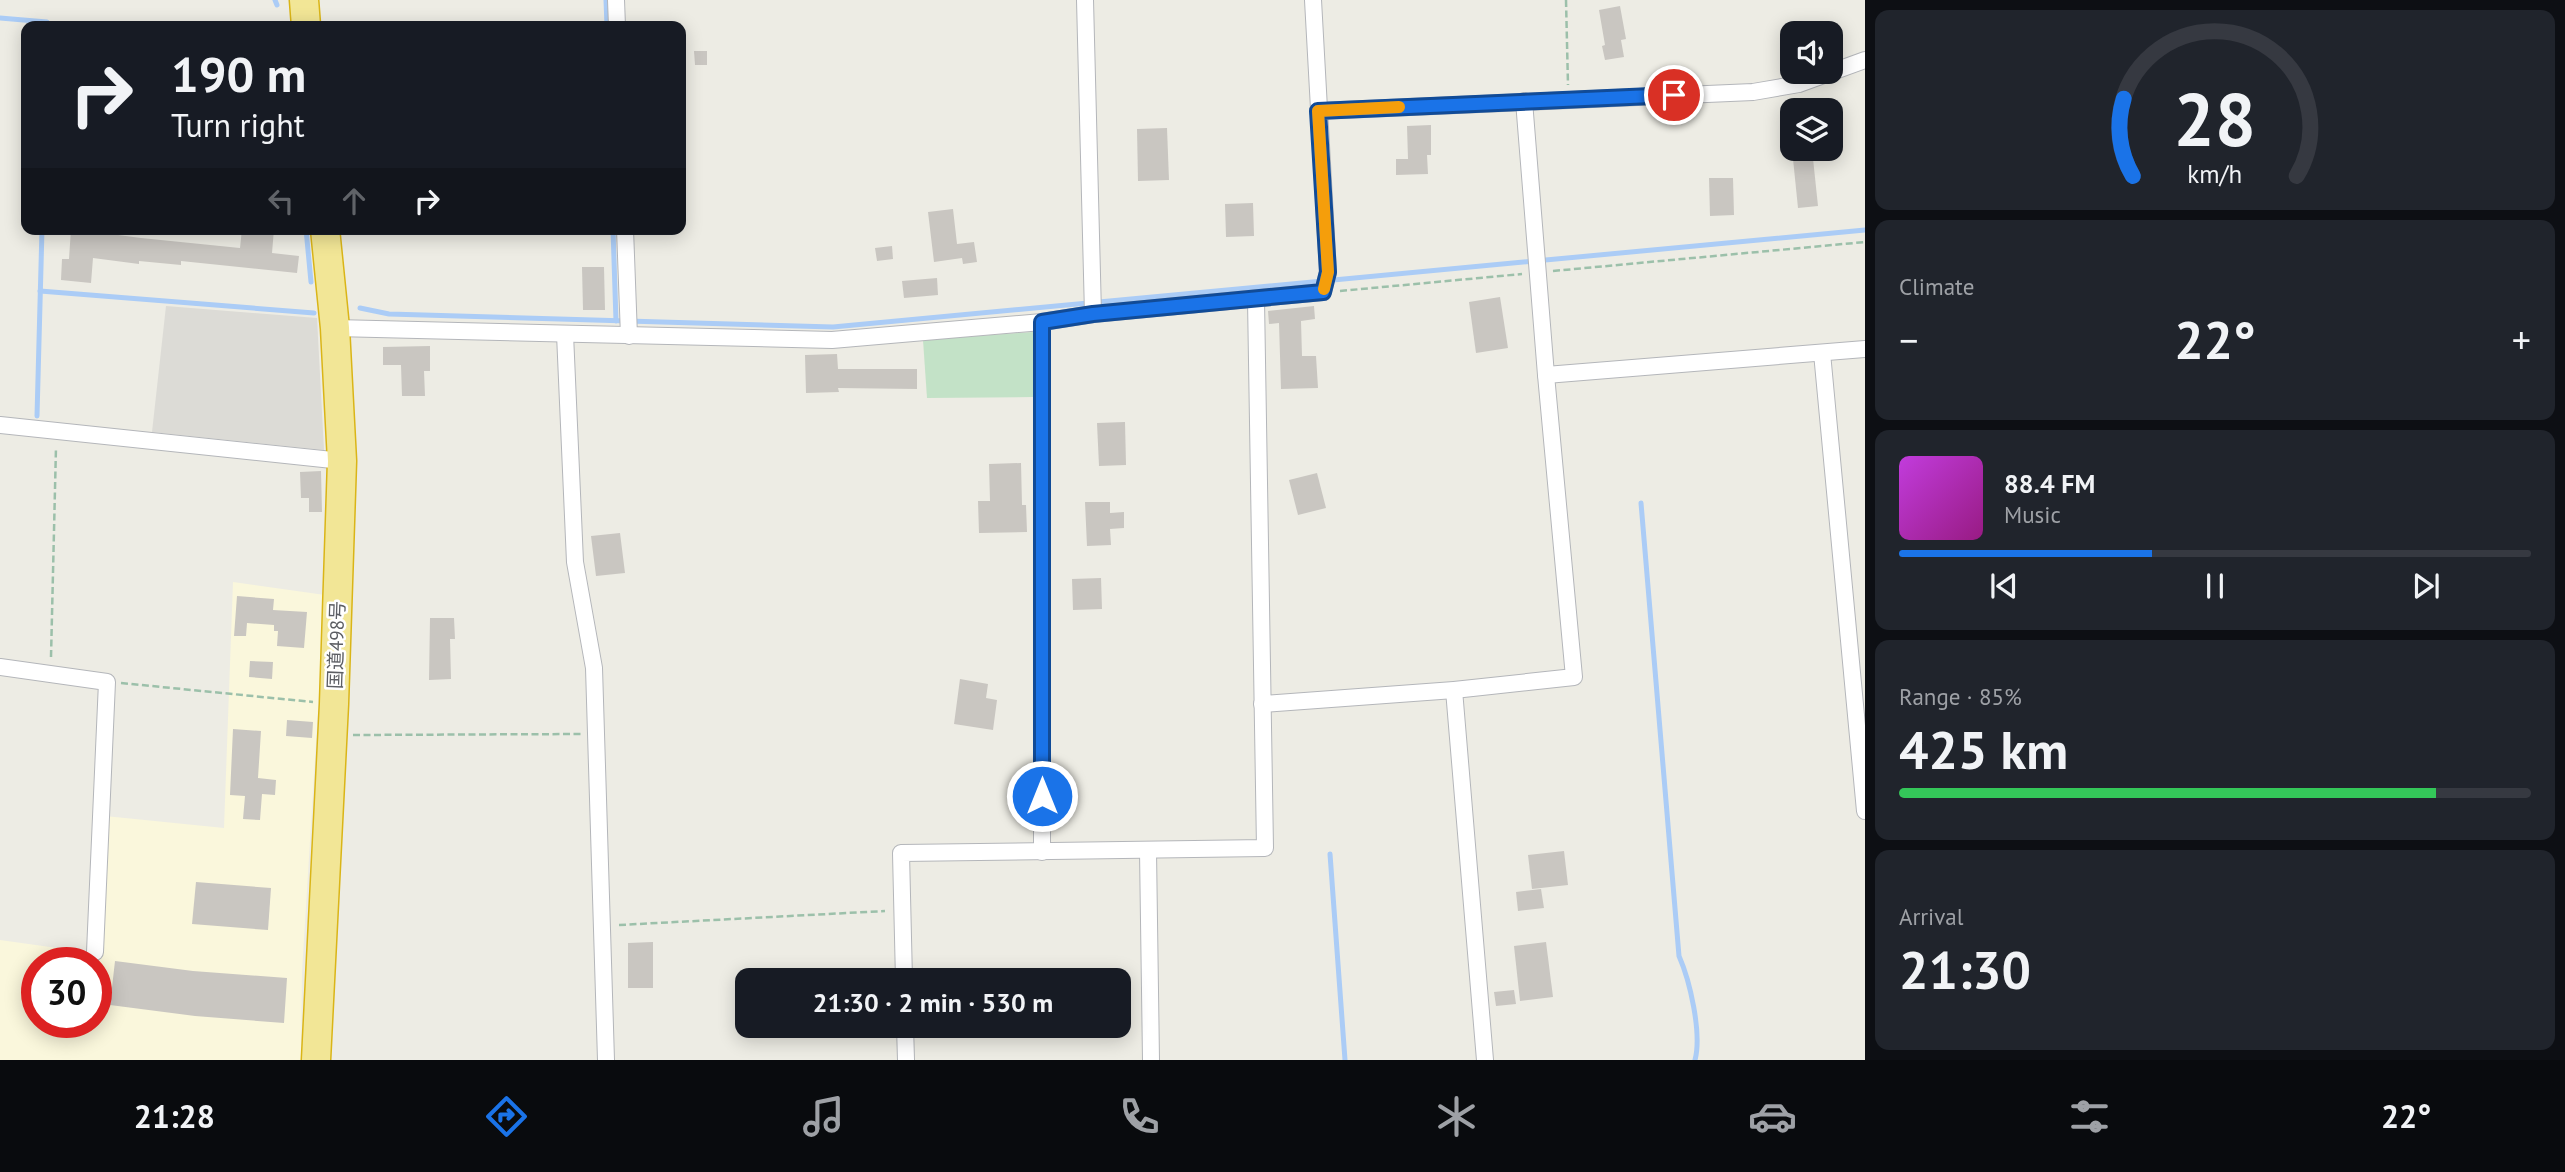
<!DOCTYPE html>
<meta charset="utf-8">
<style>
:root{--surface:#171b24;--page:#20242c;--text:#f1f3f6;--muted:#9ea1a6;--line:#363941;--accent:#1a73e8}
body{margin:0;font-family:"PT Sans","Noto Sans JP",sans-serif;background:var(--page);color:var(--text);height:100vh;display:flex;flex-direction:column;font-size:26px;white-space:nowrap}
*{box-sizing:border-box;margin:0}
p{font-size:23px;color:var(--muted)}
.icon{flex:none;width:38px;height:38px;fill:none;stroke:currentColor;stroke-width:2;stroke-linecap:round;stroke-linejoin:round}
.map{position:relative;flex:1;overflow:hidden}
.panel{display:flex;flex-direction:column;gap:10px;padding:10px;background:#0d0f14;width:700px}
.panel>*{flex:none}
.banner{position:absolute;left:21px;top:21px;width:665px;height:214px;border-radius:14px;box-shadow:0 4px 18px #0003;background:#171b24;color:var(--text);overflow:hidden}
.tools{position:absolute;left:1780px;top:21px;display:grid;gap:14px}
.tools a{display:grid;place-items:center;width:63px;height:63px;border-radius:14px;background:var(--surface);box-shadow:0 4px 18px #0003;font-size:35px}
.speed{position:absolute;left:21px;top:947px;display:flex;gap:14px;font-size:35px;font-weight:700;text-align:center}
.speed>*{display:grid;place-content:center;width:91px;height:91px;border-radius:50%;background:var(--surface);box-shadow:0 4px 18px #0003;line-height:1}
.speed .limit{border:10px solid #d22;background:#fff;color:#111}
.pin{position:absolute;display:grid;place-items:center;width:60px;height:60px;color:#fff;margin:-30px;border:4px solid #fff;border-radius:50%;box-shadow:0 2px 7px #0007}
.me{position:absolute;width:77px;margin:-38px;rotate:0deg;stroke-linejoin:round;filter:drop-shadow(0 0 5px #0008)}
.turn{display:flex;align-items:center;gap:24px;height:147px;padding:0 35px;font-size:32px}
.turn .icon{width:91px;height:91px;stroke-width:2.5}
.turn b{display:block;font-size:49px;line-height:60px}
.lanes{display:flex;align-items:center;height:66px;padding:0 35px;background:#0003;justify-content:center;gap:35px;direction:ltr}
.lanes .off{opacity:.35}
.big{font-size:52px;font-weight:800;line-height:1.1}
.panel .tile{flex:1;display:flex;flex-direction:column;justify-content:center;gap:10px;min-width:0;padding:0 24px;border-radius:14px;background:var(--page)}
.panel .dial{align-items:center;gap:0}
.dial svg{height:182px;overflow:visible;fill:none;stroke:var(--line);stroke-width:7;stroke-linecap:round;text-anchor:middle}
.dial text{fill:var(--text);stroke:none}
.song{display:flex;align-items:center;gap:21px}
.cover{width:84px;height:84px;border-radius:10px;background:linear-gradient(135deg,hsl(290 70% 55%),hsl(310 70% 35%))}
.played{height:7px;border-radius:4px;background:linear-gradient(90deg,var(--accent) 40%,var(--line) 40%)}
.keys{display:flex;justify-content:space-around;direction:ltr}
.heat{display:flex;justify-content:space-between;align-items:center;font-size:38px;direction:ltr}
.charge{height:10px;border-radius:5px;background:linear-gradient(90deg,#34c759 85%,var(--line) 0)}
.trip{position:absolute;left:735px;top:968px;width:396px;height:70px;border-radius:14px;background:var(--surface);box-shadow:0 4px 18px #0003;font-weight:800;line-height:70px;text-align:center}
.tab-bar{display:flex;height:112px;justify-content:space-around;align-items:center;background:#090b0e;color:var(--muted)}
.tab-bar .icon{width:49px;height:49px}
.tab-bar .current{color:var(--accent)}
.tab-bar b{font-size:32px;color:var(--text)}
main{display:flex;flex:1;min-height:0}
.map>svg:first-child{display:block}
</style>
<main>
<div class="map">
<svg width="1865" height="1060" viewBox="0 0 1865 1060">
<rect width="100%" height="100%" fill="#edece4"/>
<path fill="#faf7dc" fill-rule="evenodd" d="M 233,582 L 325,595 L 302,972 L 301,1060 L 0,1060 L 0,940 L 100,954 L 105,816 L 224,828 ZM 37,962 L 96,962 L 96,1022 L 37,1022 Z"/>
<polygon fill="#dcdbd6" points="166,306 317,318 324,450 152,432"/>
<polygon fill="#c3e2c7" points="1033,332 1033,397 927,398 923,340"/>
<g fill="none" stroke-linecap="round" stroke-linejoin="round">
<g stroke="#abccf6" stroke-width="5">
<polyline points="275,0 277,5"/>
<polyline points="606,0 607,26"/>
<polyline points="0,18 47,22 47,26"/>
<polyline points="306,229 311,282"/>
<polyline points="613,229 616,321"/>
<polyline points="40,291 314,313"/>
<polyline points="360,308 389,314 833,327 1865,230"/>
<polyline points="37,416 42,229"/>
<path d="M 1641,503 L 1679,956 C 1690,981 1702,1033 1695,1060"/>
<polyline points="1330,854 1345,1060"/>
</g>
</g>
<g fill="#c9c6c1">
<polygon points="1620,6 1626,39 1621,40 1624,57 1605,60 1602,46 1605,45 1599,10"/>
<polygon points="694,51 707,51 707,65 695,65"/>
<polygon points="1431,125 1431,155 1427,155 1428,174 1396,175 1396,159 1408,159 1407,126"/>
<polygon points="1167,128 1169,180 1138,181 1137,129"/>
<polygon points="1792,149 1812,149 1818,206 1798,208"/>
<polygon points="1709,178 1733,178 1734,215 1710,216"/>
<polygon points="1253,203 1254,236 1226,237 1225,204"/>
<polygon points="953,209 957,244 974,242 977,262 963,264 962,258 934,262 928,212"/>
<polygon points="71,229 104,231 103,233 141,238 240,248 242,229 274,229 272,253 299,256 297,273 181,261 181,265 139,261 139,264 93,258 91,283 61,280 62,259 69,259"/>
<polygon points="892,246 893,259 877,261 875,248"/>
<polygon points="582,267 604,267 605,310 583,310"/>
<polygon points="937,278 938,295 904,298 902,281"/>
<polygon points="1500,297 1508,348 1476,353 1469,302"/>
<polygon points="1314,306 1315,319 1301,321 1302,356 1316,356 1318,388 1281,389 1279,323 1269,324 1268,311"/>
<polygon points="430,346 430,371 424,371 425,396 402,396 401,365 383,365 383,347"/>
<polygon points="837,354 838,369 917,369 917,389 838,388 839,392 806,393 805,355"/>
<polygon points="1125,422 1126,465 1099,466 1097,423"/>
<polygon points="1021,463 1022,505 1026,505 1027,532 979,533 978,501 990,501 989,464"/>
<polygon points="321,471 322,512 309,512 309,498 301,498 300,472"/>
<polygon points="1317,473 1326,508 1298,515 1289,480"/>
<polygon points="1085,502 1110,502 1110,513 1124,512 1124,528 1110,529 1111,545 1087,546"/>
<polygon points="620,533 625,573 596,576 591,536"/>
<polygon points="1101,578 1102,609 1073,610 1072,579"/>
<polygon points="237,596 274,599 273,610 307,612 304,648 277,646 278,631 274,631 274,625 247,623 246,636 234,636"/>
<polygon points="430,618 454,618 455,639 450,639 451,679 429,680"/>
<polygon points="250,661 273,662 272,679 249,677"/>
<polygon points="960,679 988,684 986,698 997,700 993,730 954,724"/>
<polygon points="287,720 313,722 312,738 286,736"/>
<polygon points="233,729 261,731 258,778 276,780 275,795 262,794 260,820 243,819 245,796 230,795"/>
<polygon points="1564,851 1568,885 1532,889 1528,855"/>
<polygon points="196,882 271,888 268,930 192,924"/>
<polygon points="1541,889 1544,908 1518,911 1516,892"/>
<polygon points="653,942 653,988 628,988 628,943"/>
<polygon points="1546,942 1553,997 1520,1001 1514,946"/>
<polygon points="115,961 193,971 287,978 284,1023 195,1016 110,1005"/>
<polygon points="1514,990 1516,1004 1496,1006 1494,992"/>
</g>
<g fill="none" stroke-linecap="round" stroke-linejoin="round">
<g stroke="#b4b6ba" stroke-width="18">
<g id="street">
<polyline points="616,0 617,26"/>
<polyline points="1085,0 1093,314"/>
<polyline points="1318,111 1753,92 1799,84 1865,60"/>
<polyline points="625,229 629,336"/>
<polyline points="1042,322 1042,852"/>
<polyline points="335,328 832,340 1042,322 1093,314 1323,292 1328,272 1313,0"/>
<polyline points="565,334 575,562 594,668 606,1060"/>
<polyline points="1822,353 1865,811"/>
<polyline points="1546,375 1865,349"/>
<polyline points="0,425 342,461"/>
<polyline points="0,667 107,682 95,952"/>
<polyline points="1454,690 1485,1060"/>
<polyline points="1262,704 1454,690 1574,677 1546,375 1524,101"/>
<polyline points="1148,851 1151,1060"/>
<polyline points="904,980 901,853 1265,848 1256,300"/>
<polyline points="905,1026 906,1060"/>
</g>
</g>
<g stroke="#dab517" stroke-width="31">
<g id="highway">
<polyline points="304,0 306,26"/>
<polyline points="316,1060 334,704 342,461 335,328 325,229"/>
</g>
</g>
<g stroke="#9cc0aa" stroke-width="2.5" stroke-dasharray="7 3.5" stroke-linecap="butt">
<polyline points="1566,0 1568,85"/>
<polyline points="1553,271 1865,242"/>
<polyline points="1340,291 1522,274"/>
<polyline points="51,657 56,447"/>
<polyline points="121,683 313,702"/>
<polyline points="353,735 581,734"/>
<polyline points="619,925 885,911"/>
</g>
<use href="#street" stroke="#fff" stroke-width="16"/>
<use href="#highway" stroke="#f2e696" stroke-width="28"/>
</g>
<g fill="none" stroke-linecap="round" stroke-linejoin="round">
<g stroke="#114b97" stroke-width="18">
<polyline id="route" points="1042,796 1042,322 1093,314 1323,292 1328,272 1318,111 1674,95"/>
</g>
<use href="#route" stroke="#1a73e8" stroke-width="12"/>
<polyline stroke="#f59e0b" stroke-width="12" points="1324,289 1328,272 1318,111 1399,107"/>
</g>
<g text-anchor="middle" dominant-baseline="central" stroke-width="5" stroke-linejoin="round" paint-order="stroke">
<g font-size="19" fill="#5c5e63" stroke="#fff">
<text transform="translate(336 645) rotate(-88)">国道498号</text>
</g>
</g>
</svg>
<div class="tools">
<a><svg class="icon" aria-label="sound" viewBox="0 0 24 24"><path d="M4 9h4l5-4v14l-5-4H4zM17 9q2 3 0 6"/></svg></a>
<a><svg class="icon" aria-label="layers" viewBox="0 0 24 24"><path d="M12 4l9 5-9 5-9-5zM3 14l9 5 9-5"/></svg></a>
</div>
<div class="speed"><div class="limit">30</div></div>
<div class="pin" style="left:1674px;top:95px;background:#d93025"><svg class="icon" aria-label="arrive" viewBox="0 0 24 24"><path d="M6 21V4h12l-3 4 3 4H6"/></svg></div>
<svg class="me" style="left:1042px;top:796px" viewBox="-20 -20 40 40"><circle r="17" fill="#1a73e8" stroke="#fff" stroke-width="3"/><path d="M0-11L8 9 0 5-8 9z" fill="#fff"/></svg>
<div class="trip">21:30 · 2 min · 530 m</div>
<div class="banner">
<div class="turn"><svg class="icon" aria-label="right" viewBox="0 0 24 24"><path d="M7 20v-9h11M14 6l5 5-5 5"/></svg><div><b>190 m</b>Turn right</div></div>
<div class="lanes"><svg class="icon off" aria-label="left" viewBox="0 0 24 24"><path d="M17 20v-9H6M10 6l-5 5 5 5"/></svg><svg class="icon off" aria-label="ahead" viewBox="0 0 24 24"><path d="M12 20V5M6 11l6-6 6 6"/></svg><svg class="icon" aria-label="right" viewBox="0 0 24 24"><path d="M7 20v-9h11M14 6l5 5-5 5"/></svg></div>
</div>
</div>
<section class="panel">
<div class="tile dial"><svg viewBox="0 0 100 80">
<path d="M14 69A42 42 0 1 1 86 69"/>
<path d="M14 69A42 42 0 0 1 10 35" stroke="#1a73e8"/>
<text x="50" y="56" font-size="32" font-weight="700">28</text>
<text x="50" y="72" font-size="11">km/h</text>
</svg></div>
<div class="tile"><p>Climate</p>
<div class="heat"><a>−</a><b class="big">22°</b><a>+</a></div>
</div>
<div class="tile">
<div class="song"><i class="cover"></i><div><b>88.4 FM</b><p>Music</p></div></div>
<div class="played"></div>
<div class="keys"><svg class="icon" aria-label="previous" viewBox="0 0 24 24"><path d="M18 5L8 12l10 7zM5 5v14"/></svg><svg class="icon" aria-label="pause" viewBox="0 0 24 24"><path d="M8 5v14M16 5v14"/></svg><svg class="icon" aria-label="next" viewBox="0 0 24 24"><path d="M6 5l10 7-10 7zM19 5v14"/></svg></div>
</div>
<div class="tile"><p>Range · 85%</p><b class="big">425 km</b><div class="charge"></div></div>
<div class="tile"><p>Arrival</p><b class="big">21:30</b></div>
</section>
</main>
<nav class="tab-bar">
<b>21:28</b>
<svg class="icon current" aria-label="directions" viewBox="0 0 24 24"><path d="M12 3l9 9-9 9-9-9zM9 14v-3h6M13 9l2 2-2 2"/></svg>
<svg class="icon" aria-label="music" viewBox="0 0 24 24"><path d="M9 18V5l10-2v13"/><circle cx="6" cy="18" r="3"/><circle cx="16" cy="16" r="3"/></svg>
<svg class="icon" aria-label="phone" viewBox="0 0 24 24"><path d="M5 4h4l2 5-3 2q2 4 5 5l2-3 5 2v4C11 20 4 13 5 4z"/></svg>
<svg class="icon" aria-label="climate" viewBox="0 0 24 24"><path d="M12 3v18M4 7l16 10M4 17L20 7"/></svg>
<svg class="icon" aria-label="car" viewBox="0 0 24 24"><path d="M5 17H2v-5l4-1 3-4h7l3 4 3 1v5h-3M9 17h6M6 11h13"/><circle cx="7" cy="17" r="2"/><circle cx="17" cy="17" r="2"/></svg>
<svg class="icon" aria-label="filters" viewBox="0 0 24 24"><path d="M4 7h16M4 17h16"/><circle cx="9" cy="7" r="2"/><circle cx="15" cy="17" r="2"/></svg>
<b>22°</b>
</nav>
